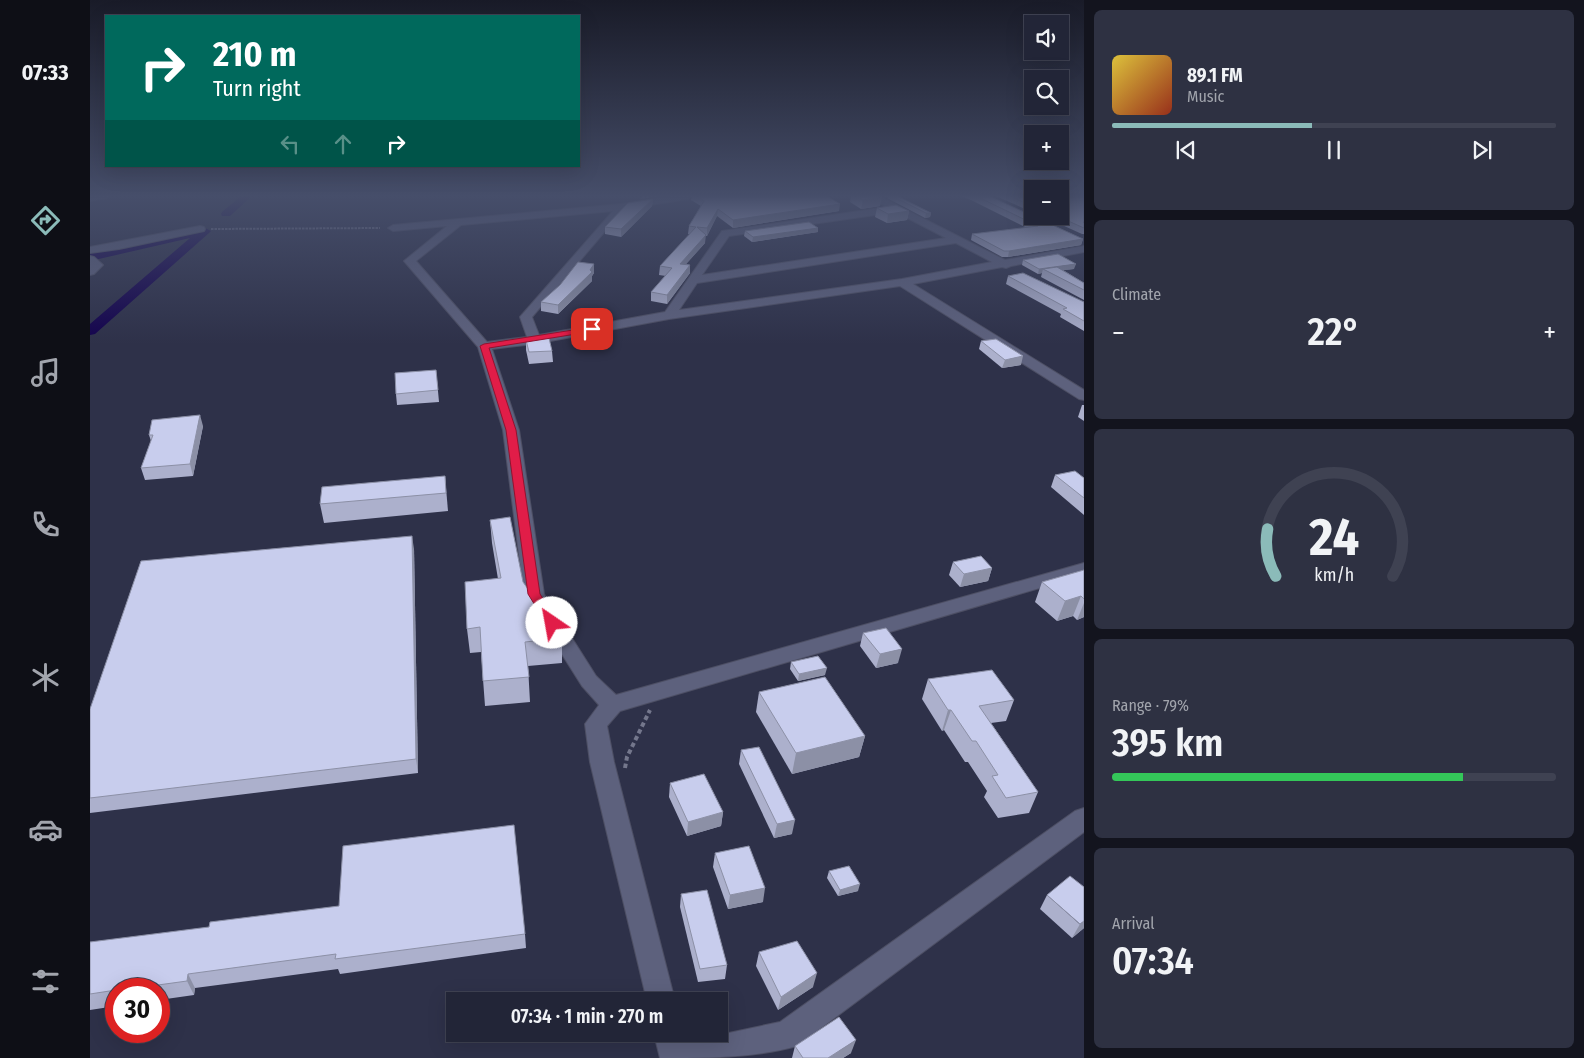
<!DOCTYPE html>
<meta charset="utf-8">
<style>
:root{--surface:#222537;--page:#2e3142;--text:#f1f3f6;--muted:#a2a5ad;--line:#3f4252;--accent:#8bbbb9}
body{margin:0;font-family:"Fira Sans Condensed",sans-serif;background:var(--page);color:var(--text);height:100vh;display:flex;flex-direction:column;font-size:19px;white-space:nowrap}
*{box-sizing:border-box;margin:0}
p{font-size:16px;color:var(--muted)}
.icon{flex:none;width:28px;height:28px;fill:none;stroke:currentColor;stroke-width:2;stroke-linecap:round;stroke-linejoin:round}
.map{position:relative;flex:1;overflow:hidden}
.panel{display:flex;flex-direction:column;gap:10px;padding:10px;background:#13141e;width:500px}
.panel>*{flex:none}
.hud{position:absolute;left:15px;top:15px;width:475px;height:152px;border-radius:0px;box-shadow:0 5px 20px #0002,0 0 0 1px var(--line);background:#00695c;color:#fff;overflow:hidden}
.tools{position:absolute;left:934px;top:15px;display:grid;gap:10px}
.tools a{display:grid;place-items:center;width:45px;height:45px;border-radius:0px;background:var(--surface);box-shadow:0 5px 20px #0002,0 0 0 1px var(--line);font-size:25px}
.speed{position:absolute;left:15px;top:978px;display:flex;gap:10px;font-size:25px;font-weight:700;text-align:center}
.speed>*{display:grid;place-content:center;width:65px;height:65px;border-radius:50%;background:var(--surface);box-shadow:0 5px 20px #0002,0 0 0 1px var(--line);line-height:1}
.speed .limit{border:8px solid #d22;background:#fff;color:#111}
.pin{position:absolute;display:grid;place-items:center;width:42px;height:42px;color:#fff;margin:-21px;border-radius:10px;box-shadow:0 2px 8px #0006}
.me{position:absolute;width:55px;margin:-28px;rotate:327deg;stroke-linejoin:round;filter:drop-shadow(0 0 4px #0008)}
.turn{display:flex;align-items:center;gap:18px;height:105px;padding:0 25px;font-size:22px}
.turn .icon{width:65px;height:65px;stroke-width:2.5}
.turn b{display:block;font-size:35px;line-height:42px}
.lanes{display:flex;align-items:center;height:48px;padding:0 25px;background:#0003;justify-content:center;gap:25px;direction:ltr}
.lanes .off{opacity:.35}
.big{font-size:38px;font-weight:600;line-height:1.1}
.panel .tile{flex:1;display:flex;flex-direction:column;justify-content:center;gap:8px;min-width:0;padding:0 18px;border-radius:8px;background:var(--page)}
.panel .dial{align-items:center;gap:0}
.dial svg{height:130px;overflow:visible;fill:none;stroke:var(--line);stroke-width:7;stroke-linecap:round;text-anchor:middle}
.dial text{fill:var(--text);stroke:none}
.song{display:flex;align-items:center;gap:15px}
.cover{width:60px;height:60px;border-radius:8px;background:linear-gradient(135deg,hsl(50 70% 55%),hsl(10 70% 35%))}
.played{height:5px;border-radius:2px;background:linear-gradient(90deg,var(--accent) 45%,var(--line) 45%)}
.keys{display:flex;justify-content:space-around;direction:ltr}
.heat{display:flex;justify-content:space-between;align-items:center;font-size:28px;direction:ltr}
.charge{height:8px;border-radius:4px;background:linear-gradient(90deg,#34c759 79%,var(--line) 0)}
.trip{position:absolute;left:356px;top:992px;width:282px;height:50px;border-radius:0px;background:var(--surface);box-shadow:0 5px 20px #0002,0 0 0 1px var(--line);font-weight:600;line-height:50px;text-align:center}
main{display:flex;flex:1;min-height:0}
.menu{display:flex;flex-direction:column;width:90px;justify-content:space-around;align-items:center;background:#0e0f16;color:var(--muted)}
.menu .icon{width:35px;height:35px}
.menu .on{color:var(--accent)}
.menu b{font-size:22px;color:var(--text)}
.map>svg:first-child{display:block}
</style>
<main>
<nav class="menu">
<b>07:33</b>
<svg class="icon on" aria-label="directions" viewBox="0 0 24 24"><path d="M12 3l9 9-9 9-9-9zM9 14v-3h6M13 9l2 2-2 2"/></svg>
<svg class="icon" aria-label="music" viewBox="0 0 24 24"><path d="M9 18V5l10-2v13"/><circle cx="6" cy="18" r="3"/><circle cx="16" cy="16" r="3"/></svg>
<svg class="icon" aria-label="phone" viewBox="0 0 24 24"><path d="M5 4h4l2 5-3 2q2 4 5 5l2-3 5 2v4C11 20 4 13 5 4z"/></svg>
<svg class="icon" aria-label="climate" viewBox="0 0 24 24"><path d="M12 3v18M4 7l16 10M4 17L20 7"/></svg>
<svg class="icon" aria-label="car" viewBox="0 0 24 24"><path d="M5 17H2v-5l4-1 3-4h7l3 4 3 1v5h-3M9 17h6M6 11h13"/><circle cx="7" cy="17" r="2"/><circle cx="17" cy="17" r="2"/></svg>
<svg class="icon" aria-label="filters" viewBox="0 0 24 24"><path d="M4 7h16M4 17h16"/><circle cx="9" cy="7" r="2"/><circle cx="15" cy="17" r="2"/></svg>
</nav>
<div class="map">
<svg width="994" height="1058" viewBox="0 0 994 1058">
<rect width="100%" height="100%" fill="#2e3149"/>
<g fill="none" stroke-linecap="round" stroke-linejoin="round">
<g fill="#13024d" fill-rule="evenodd">
<polygon points="151,196 162,196 140,216 132,216 131,214 132,212"/>
<polygon points="115,228 121,231 119,233 5,334 0,335 0,324 100,238 0,261 0,253"/>
</g>
<g stroke="#4d4f64" stroke-width="2">
<g id="minor">
<polygon points="0,196 19,196 17,198 0,201"/>
<path d="M 582,196 L 603,196 L 598,199 L 534,209 L 442,317 L 449,335 L 575,312 L 632,231 L 797,207 L 777,196 L 789,196 L 915,260 L 994,246 L 994,252 L 921,266 L 916,268 L 912,267 L 823,284 L 994,390 L 994,400 L 989,399 L 810,286 L 579,319 L 444,344 L 402,349 L 429,430 L 454,594 L 506,676 L 526,695 L 994,563 L 994,575 L 530,711 L 517,726 L 524,762 L 585,1001 L 557,1001 L 500,762 L 495,724 L 509,705 L 492,686 L 434,594 L 413,430 L 388,347 L 314,261 L 357,226 L 303,231 L 298,228 L 303,225 L 531,204 ZM 523,211 L 430,317 L 437,337 L 397,342 L 326,261 L 371,225 ZM 806,212 L 856,238 L 612,275 L 639,236 ZM 866,243 L 902,262 L 812,279 L 589,310 L 607,283 Z"/>
<polygon points="110,226 114,227 115,229 114,231 29,249 0,253 0,247"/>
<polygon points="0,256 4,257 13,265 4,274 0,275"/>
<path d="M 994,808 L 994,832 L 707,1046 C 664,1058 615,1058 570,1058 L 564,1034 L 594,1034 L 596,1042 L 690,1022 L 985,811 Z"/>
</g>
</g>
<polyline stroke="#74778c" stroke-width="2" stroke-dasharray="2.5 1" stroke-linecap="butt" points="121,229 290,228"/>
<polyline stroke="#74778c" stroke-width="4" stroke-dasharray="4.5 3" stroke-linecap="butt" points="535,768 537,757 560,710"/>
<use href="#minor" fill="#5d617d" fill-rule="evenodd"/>
</g>
<g fill="#acb0cc">
<polygon points="602,196 737,196 749,211 643,228 627,216 617,236 615,236 615,243 596,264 600,265 600,273 577,304 561,301 561,292 576,276 569,275 570,266 600,234 598,234 599,226 611,206 601,200"/>
<polygon points="761,196 790,196 790,206 771,209 760,202"/>
<polygon points="793,196 807,196 841,213 840,217 835,218 797,198 798,197 795,197"/>
<polygon points="871,196 899,196 993,239 991,245 918,257 912,257 881,240 882,234 937,228 881,200"/>
<polygon points="906,196 942,196 942,212"/>
<polygon points="994,196 994,234 992,234 952,216 970,216"/>
<polygon points="563,199 562,206 531,237 515,234 515,227"/>
<polygon points="787,208 819,211 817,220 797,223 785,217"/>
<polygon points="728,228 728,232 662,242 654,236 655,231"/>
<polygon points="933,260 984,269 973,270 994,283 994,300 951,277 952,273 948,274 932,265"/>
<polygon points="504,264 504,273 502,276 502,281 468,314 451,311 451,302"/>
<polygon points="918,276 994,302 994,331 970,317 971,314 916,284"/>
<polygon points="436,340 462,351 463,362 439,364 436,350"/>
<polygon points="891,341 931,365 912,368 889,349"/>
<polygon points="346,370 349,402 307,405 306,394"/>
<polygon points="992,405 994,405 994,421 988,417"/>
<polygon points="113,426 103,476 55,480 51,468 61,441 59,435"/>
<polygon points="965,475 994,478 994,515 961,487"/>
<polygon points="355,476 358,511 234,523 230,504"/>
<polygon points="400,520 433,582 472,638 472,663 438,666 440,702 395,706 391,652 380,653 377,629 408,579 402,543"/>
<polygon points="324,549 328,773 0,813 0,709"/>
<polygon points="863,562 902,568 898,581 870,587 859,575"/>
<polygon points="994,570 994,617 987,620 983,616 967,621 945,602 952,582"/>
<polygon points="773,633 808,663 786,668 770,646"/>
<polygon points="701,662 735,675 708,681 700,669"/>
<polygon points="838,679 924,700 916,721 901,723 948,792 939,813 908,818 894,797 897,791 878,762 875,762 854,730 852,731 832,699"/>
<polygon points="669,692 775,736 769,757 702,774 666,712"/>
<polygon points="651,750 702,834 684,838 649,764"/>
<polygon points="580,783 633,812 631,826 597,836 579,797"/>
<polygon points="625,853 673,902 638,909 623,867"/>
<polygon points="739,871 768,891 748,896 737,878"/>
<polygon points="591,894 637,965 635,979 608,982 590,907"/>
<polygon points="957,895 994,928 982,938 950,909"/>
<polygon points="435,934 436,948 250,974 248,969 105,988 104,995 69,1000 69,989 26,989 26,1006 0,1010 0,942"/>
<polygon points="669,952 723,987 688,1010 666,966"/>
<polygon points="705,1046 761,1053 753,1058 702,1058"/>
</g>
<g fill="#8c90a6">
<polygon points="551,196 572,196 550,199"/>
<polygon points="792,197 790,206 771,209 773,200"/>
<polygon points="563,199 562,206 531,237 531,229"/>
<polygon points="750,204 749,211 643,228 643,220"/>
<polygon points="628,209 627,216 617,236 617,228"/>
<polygon points="819,211 817,220 797,223 798,214"/>
<polygon points="836,213 841,213 840,217 835,218"/>
<polygon points="728,228 728,232 662,242 663,237"/>
<polygon points="616,235 615,243 589,272 590,264"/>
<polygon points="993,239 991,245 918,257 919,251"/>
<polygon points="504,264 504,273 502,276 502,281 468,314 468,305"/>
<polygon points="986,264 984,269 959,272 953,269 952,273 948,274 949,269"/>
<polygon points="600,265 600,273 577,304 577,295"/>
<polygon points="933,356 931,365 912,368 915,360"/>
<polygon points="110,415 113,426 103,476 100,464"/>
<polygon points="322,536 324,549 328,773 326,759"/>
<polygon points="902,568 898,581 870,587 874,574"/>
<polygon points="991,596 983,616 967,621 975,601"/>
<polygon points="994,603 994,617 987,620"/>
<polygon points="812,649 808,663 786,668 790,654"/>
<polygon points="737,668 735,675 708,681 709,674"/>
<polygon points="858,710 861,710 854,730 852,731"/>
<polygon points="775,736 769,757 702,774 706,753"/>
<polygon points="633,812 631,826 597,836 598,822"/>
<polygon points="705,820 702,834 684,838 687,824"/>
<polygon points="770,884 768,891 748,896 750,890"/>
<polygon points="675,888 673,902 638,909 640,895"/>
<polygon points="994,921 994,928 982,938 990,924"/>
<polygon points="727,973 723,987 688,1010 691,997"/>
<polygon points="98,974 105,988 104,995 97,981"/>
<polygon points="766,1040 761,1053 753,1058 738,1058"/>
</g>
<g fill="#c8cded" stroke="#8c90a6">
<polygon points="607,196 737,196 750,204 643,220 628,209 617,228 607,227 616,235 590,264 600,265 577,295 561,292 582,268 570,266 606,227 599,226 614,201"/>
<polygon points="765,196 790,196 792,197 773,200"/>
<polygon points="802,196 807,196 841,213 836,213"/>
<polygon points="886,196 899,196 993,239 919,251 914,251 882,234 948,226"/>
<polygon points="920,196 942,196 942,206"/>
<polygon points="970,196 994,196 994,222 993,222 994,223 994,228 967,216 970,216"/>
<polygon points="563,199 531,229 515,227 538,203"/>
<polygon points="806,205 819,211 798,214 787,208"/>
<polygon points="719,222 728,228 663,237 655,231"/>
<polygon points="968,254 986,264 949,269 933,260"/>
<polygon points="488,262 504,264 500,270 502,272 468,305 451,302 470,285"/>
<polygon points="967,267 994,283 994,290 953,269"/>
<polygon points="933,273 994,302 994,321 973,309 977,308 918,276"/>
<polygon points="459,338 462,351 439,352 436,340"/>
<polygon points="906,339 933,356 915,360 891,341"/>
<polygon points="346,370 348,390 306,394 305,373"/>
<polygon points="110,415 100,464 51,468 63,435 59,435 62,420"/>
<polygon points="985,471 994,478 994,498 965,475"/>
<polygon points="355,476 356,493 230,504 232,487"/>
<polygon points="420,517 433,582 472,638 435,642 439,677 393,681 390,627 377,629 375,582 411,578 400,520"/>
<polygon points="322,536 326,759 0,798 0,709 51,561"/>
<polygon points="891,556 902,568 874,574 863,562"/>
<polygon points="994,570 994,599 991,596 975,601 952,582"/>
<polygon points="796,628 812,649 790,654 773,633"/>
<polygon points="728,656 737,668 709,674 701,662"/>
<polygon points="902,670 924,700 889,706 948,792 916,798 902,776 908,775 886,741 882,741 861,710 858,710 838,679"/>
<polygon points="735,677 775,736 706,753 669,692"/>
<polygon points="669,747 705,820 687,824 651,750"/>
<polygon points="614,774 633,812 598,822 580,783"/>
<polygon points="424,825 435,934 245,959 246,954 98,974 97,981 39,989 26,989 26,990 0,994 0,942 119,927 120,922 249,906 253,846"/>
<polygon points="659,846 675,888 640,895 625,853"/>
<polygon points="759,866 770,884 750,890 739,871"/>
<polygon points="980,876 994,887 994,921 990,924 957,895"/>
<polygon points="617,890 637,965 610,969 591,894"/>
<polygon points="707,941 727,973 691,997 669,952"/>
<polygon points="749,1017 766,1040 738,1058 713,1058 705,1046"/>
</g>
<linearGradient id="sky" x2="0" y2="1"><stop stop-color="#191b28"/><stop offset="0.57" stop-color="#464e6a"/><stop offset="1" stop-color="#464e6a" stop-opacity="0"/></linearGradient>
<rect width="994" height="344" fill="url(#sky)"/>
<polygon fill="#e11d48" stroke="#92132f" points="502,327 505,327 505,331 399,348 426,430 450,594 469,623 462,628 458,626 438,594 416,430 390,346 394,344"/>
</svg>
<div class="tools">
<a><svg class="icon" aria-label="sound" viewBox="0 0 24 24"><path d="M4 9h4l5-4v14l-5-4H4zM17 9q2 3 0 6"/></svg></a>
<a><svg class="icon" aria-label="search" viewBox="0 0 24 24"><circle cx="10" cy="10" r="6"/><path d="M15 15l6 6"/></svg></a>
<a>+</a>
<a>−</a>
</div>
<div class="speed"><div class="limit">30</div></div>
<div class="pin" style="left:502px;top:329px;background:#d93025"><svg class="icon" aria-label="arrive" viewBox="0 0 24 24"><path d="M6 21V4h12l-3 4 3 4H6"/></svg></div>
<svg class="me" style="left:462px;top:623px" viewBox="-20 -20 40 40"><circle r="19" fill="#fff"/><path d="M0-13L10 11 0 6-10 11z" fill="#e11d48"/></svg>
<div class="trip">07:34 · 1 min · 270 m</div>
<div class="hud">
<div class="turn"><svg class="icon" aria-label="right" viewBox="0 0 24 24"><path d="M7 20v-9h11M14 6l5 5-5 5"/></svg><div><b>210 m</b>Turn right</div></div>
<div class="lanes"><svg class="icon off" aria-label="left" viewBox="0 0 24 24"><path d="M17 20v-9H6M10 6l-5 5 5 5"/></svg><svg class="icon off" aria-label="ahead" viewBox="0 0 24 24"><path d="M12 20V5M6 11l6-6 6 6"/></svg><svg class="icon" aria-label="right" viewBox="0 0 24 24"><path d="M7 20v-9h11M14 6l5 5-5 5"/></svg></div>
</div>
</div>
<section class="panel">
<div class="tile">
<div class="song"><i class="cover"></i><div><b>89.1 FM</b><p>Music</p></div></div>
<div class="played"></div>
<div class="keys"><svg class="icon" aria-label="previous" viewBox="0 0 24 24"><path d="M18 5L8 12l10 7zM5 5v14"/></svg><svg class="icon" aria-label="pause" viewBox="0 0 24 24"><path d="M8 5v14M16 5v14"/></svg><svg class="icon" aria-label="next" viewBox="0 0 24 24"><path d="M6 5l10 7-10 7zM19 5v14"/></svg></div>
</div>
<div class="tile"><p>Climate</p>
<div class="heat"><a>−</a><b class="big">22°</b><a>+</a></div>
</div>
<div class="tile dial"><svg viewBox="0 0 100 80">
<path d="M14 69A42 42 0 1 1 86 69"/>
<path d="M14 69A42 42 0 0 1 9 40" stroke="#8bbbb9"/>
<text x="50" y="56" font-size="32" font-weight="700">24</text>
<text x="50" y="72" font-size="11">km/h</text>
</svg></div>
<div class="tile"><p>Range · 79%</p><b class="big">395 km</b><div class="charge"></div></div>
<div class="tile"><p>Arrival</p><b class="big">07:34</b></div>
</section>
</main>
